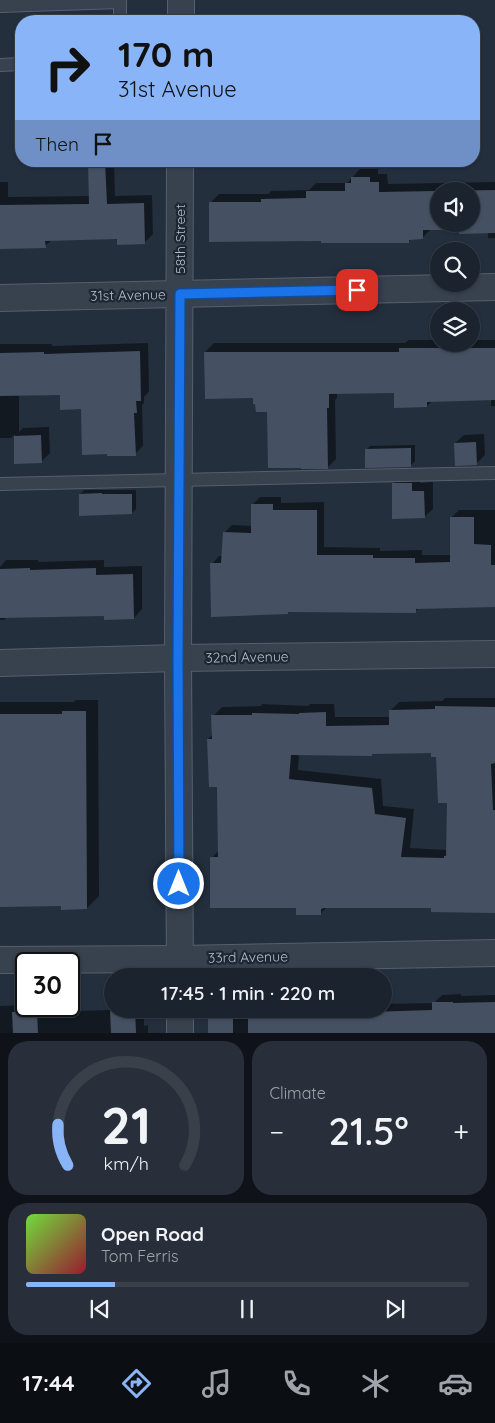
<!DOCTYPE html>
<meta charset="utf-8">
<style>
:root{--surface:#1b232e;--page:#282f3a;--text:#f1f3f6;--muted:#a0a4aa;--line:#39404a;--accent:#8ab4f8}
body{margin:0;font-family:Quicksand,sans-serif;background:var(--page);color:var(--text);height:100vh;display:flex;flex-direction:column;font-size:19px;white-space:nowrap}
*{box-sizing:border-box;margin:0}
p{font-size:16px;color:var(--muted)}
.icon{flex:none;width:28px;height:28px;fill:none;stroke:currentColor;stroke-width:2;stroke-linecap:round;stroke-linejoin:round}
.map{position:relative;height:1033px;overflow:hidden}
.drawer{display:flex;flex-direction:column;gap:8px;padding:8px;background:#0f1319;flex:1}
.drawer>*{flex:none}
.banner{position:absolute;left:15px;top:15px;width:465px;height:152px;border-radius:20px;box-shadow:0 1px 4px #0004,0 0 0 1px var(--line);background:#8ab4f8;color:#111;overflow:hidden}
.tools{position:absolute;left:430px;top:182px;display:grid;gap:10px}
.tools a{display:grid;place-items:center;width:50px;height:50px;border-radius:50%;background:var(--surface);box-shadow:0 1px 4px #0004,0 0 0 1px var(--line);font-size:25px}
.speed{position:absolute;left:15px;top:952px;display:flex;gap:10px;font-size:25px;font-weight:700;text-align:center}
.speed>*{display:grid;place-content:center;width:65px;height:65px;border-radius:50%;background:var(--surface);box-shadow:0 1px 4px #0004,0 0 0 1px var(--line);line-height:1}
.speed .limit{border:2px solid #111;border-radius:8px;background:#fff;color:#111}
.pin{position:absolute;display:grid;place-items:center;width:42px;height:42px;color:#fff;margin:-21px;border-radius:10px;box-shadow:0 2px 8px #0006}
.me{position:absolute;width:55px;margin:-28px;rotate:0deg;stroke-linejoin:round;filter:drop-shadow(0 0 4px #0008)}
.turn{display:flex;align-items:center;gap:18px;height:105px;padding:0 20px;font-size:22px}
.turn .icon{width:65px;height:65px;stroke-width:2.5}
.turn b{display:block;font-size:35px;line-height:42px}
.then{display:flex;align-items:center;height:48px;padding:0 20px;background:#0003;gap:10px;font-size:19px}
.big{font-size:38px;font-weight:600;line-height:1.1}
.drawer .widget{flex:1;display:flex;flex-direction:column;justify-content:center;gap:8px;min-width:0;padding:0 18px;border-radius:20px;background:var(--page)}
.drawer .dial{align-items:center;gap:0}
.dial svg{height:130px;overflow:visible;fill:none;stroke:var(--line);stroke-width:7;stroke-linecap:round;text-anchor:middle}
.dial text{fill:var(--text);stroke:none}
.song{display:flex;align-items:center;gap:15px}
.cover{width:60px;height:60px;border-radius:8px;background:linear-gradient(135deg,hsl(100 70% 55%),hsl(350 70% 35%))}
.played{height:5px;border-radius:2px;background:linear-gradient(90deg,var(--accent) 20%,var(--line) 20%)}
.keys{display:flex;justify-content:space-around;direction:ltr}
.heat{display:flex;justify-content:space-between;align-items:center;font-size:28px;direction:ltr}
.drawer .tiles{flex:1;display:grid;gap:8px;grid-template-columns:1fr 1fr}
.widget:last-child{grid-column:span 2}
.trip{position:absolute;left:104px;top:968px;width:288px;height:50px;border-radius:25px;background:var(--surface);box-shadow:0 1px 4px #0004,0 0 0 1px var(--line);font-weight:600;line-height:50px;text-align:center}
.menu{display:flex;height:80px;justify-content:space-around;align-items:center;background:#0b0e12;color:var(--muted)}
.menu .icon{width:35px;height:35px}
.menu .current{color:var(--accent)}
.menu b{font-size:22px;color:var(--text)}
.map>svg:first-child{display:block}
</style>
<div class="map">
<svg width="495" height="1033" viewBox="0 0 495 1033">
<rect width="100%" height="100%" fill="#242f3e"/>
<g fill="#0007" fill-rule="evenodd">
<polygon points="89,161 114,161 115,196 152,195 153,234 144,243 118,238 52,240 45,246 0,247 0,182 8,182 8,197 90,196"/>
<path d="M 360,169 L 378,169 L 378,174 L 387,174 L 388,184 L 495,182 L 495,238 L 488,238 L 488,232 L 460,229 L 431,229 L 422,238 L 412,238 L 408,242 L 322,239 L 210,203 L 219,194 L 269,194 L 271,191 L 309,190 L 316,183 L 347,183 ZM 439,191 L 471,191 L 471,224 L 439,224 Z"/>
<polygon points="409,340 439,340 439,344 471,344 471,340 495,340 495,406 491,406 491,399 433,400 427,406 395,392 337,393 337,398 335,400 336,459 328,467 205,352 214,343 405,343"/>
<polygon points="148,343 149,391 144,397 144,403 142,405 143,446 135,454 82,408 61,394 19,394 19,432 23,428 49,427 50,453 41,462 16,462 15,434 11,438 0,438 0,344 52,344 52,346"/>
<polygon points="484,434 485,455 476,464 455,443 464,435"/>
<polygon points="415,445 415,461 411,465 366,450 370,446"/>
<polygon points="402,475 420,475 420,483 433,482 433,509 424,517 393,484"/>
<polygon points="84,490 136,490 136,509 132,513 80,494"/>
<polygon points="260,497 281,497 281,503 324,502 324,547 380,548 380,551 422,550 422,555 451,555 451,518 459,510 495,510 495,606 419,608 415,612 289,611 288,613 212,564 219,556 223,556 224,533 232,525 253,526 252,505"/>
<polygon points="6,560 38,560 38,562 104,560 104,567 142,566 142,609 134,618 106,615 7,617 4,620 0,620 0,567"/>
<path d="M 445,698 L 495,698 L 495,911 L 432,907 L 327,907 L 320,914 L 297,907 L 212,858 L 219,850 L 218,786 L 208,739 L 213,734 L 213,716 L 222,707 L 261,706 L 262,704 L 308,706 L 310,704 L 334,704 L 335,717 L 390,717 L 390,711 L 399,702 L 442,701 ZM 432,751 L 437,756 L 448,802 L 447,850 L 410,848 L 414,809 L 383,806 L 381,779 L 298,770 L 299,754 Z"/>
<polygon points="76,700 98,700 99,896 87,908 62,905 0,905 0,702 74,702"/>
<polygon points="461,994 461,996 495,995 495,1033 210,1033 209,1014 215,1009 382,1009 382,1004 434,1003 442,995"/>
<polygon points="26,1005 44,1006 44,1012 142,1009 142,1010 144,1010 144,1026 148,1025 148,1033 0,1033 0,1006"/>
</g>
<g fill="#455162" fill-rule="evenodd">
<polygon points="88,161 105,161 107,204 144,203 145,244 117,245 117,239 45,241 46,248 0,249 0,205 89,204"/>
<path d="M 351,177 L 370,177 L 370,182 L 379,182 L 379,192 L 495,190 L 495,233 L 459,234 L 459,230 L 423,230 L 423,239 L 409,240 L 409,243 L 321,243 L 321,241 L 209,242 L 209,202 L 261,202 L 261,199 L 306,198 L 306,191 L 345,191 L 345,183 L 351,183 ZM 439,191 L 471,191 L 471,224 L 439,224 Z"/>
<polygon points="399,348 495,348 495,400 427,402 427,407 394,408 394,393 329,394 329,408 327,408 328,469 301,469 301,468 268,468 267,412 256,412 255,404 253,404 253,398 205,399 204,352 399,352"/>
<polygon points="140,351 141,401 136,401 137,413 134,413 136,456 107,456 107,454 82,455 81,409 60,410 60,395 0,396 0,353 44,352 44,354"/>
<polygon points="41,435 42,463 14,464 14,436"/>
<polygon points="476,442 477,465 455,466 454,443"/>
<polygon points="411,448 411,467 365,468 365,449"/>
<polygon points="392,483 412,483 412,491 424,491 425,518 392,519"/>
<polygon points="102,493 102,494 132,494 132,514 79,516 79,494"/>
<polygon points="251,504 273,504 273,510 317,510 317,555 373,555 373,558 415,558 415,563 450,562 450,517 474,517 474,544 491,545 491,565 495,565 495,607 416,609 416,613 288,612 288,614 211,617 210,563 221,563 223,532 251,533"/>
<polygon points="30,568 30,570 96,568 96,575 133,574 134,619 104,620 104,616 0,618 0,569"/>
<path d="M 435,706 L 495,707 L 495,763 L 491,764 L 493,810 L 495,810 L 495,913 L 431,912 L 431,908 L 324,908 L 321,909 L 321,915 L 296,915 L 296,908 L 210,908 L 210,857 L 218,857 L 217,787 L 209,787 L 207,739 L 212,739 L 211,715 L 252,715 L 252,713 L 299,714 L 299,713 L 326,712 L 326,726 L 389,725 L 389,710 L 435,709 ZM 431,753 L 431,757 L 436,757 L 438,803 L 447,803 L 446,856 L 444,856 L 444,858 L 401,857 L 406,818 L 375,814 L 372,788 L 289,779 L 291,755 L 370,756 L 372,756 L 372,754 Z"/>
<polygon points="62,711 86,711 87,909 61,910 61,906 0,907 0,714 62,714"/>
<polygon points="432,1002 453,1002 453,1003 495,1002 495,1033 248,1033 248,1016 340,1013 340,1010 369,1009 369,1012 432,1010"/>
<polygon points="135,1009 136,1033 111,1033 110,1010"/>
<polygon points="12,1012 37,1012 38,1033 13,1033"/>
<rect x="208" y="1014" width="25" height="19"/>
</g>
<g fill="none" stroke-linecap="round" stroke-linejoin="round">
<g stroke="#565f6c" stroke-width="14">
<g id="lane">
<polyline points="0,6 120,2 120,21"/>
<polyline points="0,65 21,64"/>
<polyline points="0,484 495,473"/>
</g>
</g>
<g stroke="#565f6c" stroke-width="28">
<g id="street">
<polyline points="181,21 181,0"/>
<polyline points="0,298 495,287"/>
<polyline points="0,663 178,658 495,654"/>
<polyline points="0,960 179,959 495,953"/>
<polyline points="180,976 178,658 180,161"/>
<polyline points="180,1009 180,1033"/>
</g>
</g>
<use href="#lane" stroke="#38414e" stroke-width="12"/>
<use href="#street" stroke="#38414e" stroke-width="26"/>
</g>
<g fill="none" stroke-linecap="round" stroke-linejoin="round">
<g stroke="#114b97" stroke-width="12">
<polyline id="route" points="179,884 178,658 180,294 357,290"/>
</g>
<use href="#route" stroke="#1a73e8" stroke-width="9"/>
</g>
<g text-anchor="middle" dominant-baseline="central" stroke-width="4.5" stroke-linejoin="round" paint-order="stroke">
<g font-size="14" fill="#b4bcc9" stroke="#1d2633">
<text transform="translate(180 239) rotate(-90)">58th Street</text>
<text transform="translate(128 295) rotate(-1)">31st Avenue</text>
<text transform="translate(247 657) rotate(-1)">32nd Avenue</text>
<text transform="translate(248 957) rotate(-1)">33rd Avenue</text>
</g>
</g>
</svg>
<div class="tools">
<a><svg class="icon" aria-label="sound" viewBox="0 0 24 24"><path d="M4 9h4l5-4v14l-5-4H4zM17 9q2 3 0 6"/></svg></a>
<a><svg class="icon" aria-label="search" viewBox="0 0 24 24"><circle cx="10" cy="10" r="6"/><path d="M15 15l6 6"/></svg></a>
<a><svg class="icon" aria-label="layers" viewBox="0 0 24 24"><path d="M12 4l9 5-9 5-9-5zM3 14l9 5 9-5"/></svg></a>
</div>
<div class="speed"><div class="limit">30</div></div>
<div class="pin" style="left:357px;top:290px;background:#d93025"><svg class="icon" aria-label="arrive" viewBox="0 0 24 24"><path d="M6 21V4h12l-3 4 3 4H6"/></svg></div>
<svg class="me" style="left:179px;top:884px" viewBox="-20 -20 40 40"><circle r="17" fill="#1a73e8" stroke="#fff" stroke-width="3"/><path d="M0-11L8 9 0 5-8 9z" fill="#fff"/></svg>
<div class="trip">17:45 · 1 min · 220 m</div>
<div class="banner">
<div class="turn"><svg class="icon" aria-label="right" viewBox="0 0 24 24"><path d="M7 20v-9h11M14 6l5 5-5 5"/></svg><div><b>170 m</b>31st Avenue</div></div>
<div class="then">Then<svg class="icon" aria-label="arrive" viewBox="0 0 24 24"><path d="M6 21V4h12l-3 4 3 4H6"/></svg></div>
</div>
</div>
<section class="drawer">
<div class="tiles">
<div class="widget dial"><svg viewBox="0 0 100 80">
<path d="M14 69A42 42 0 1 1 86 69"/>
<path d="M14 69A42 42 0 0 1 8 44" stroke="#8ab4f8"/>
<text x="50" y="56" font-size="32" font-weight="700">21</text>
<text x="50" y="72" font-size="11">km/h</text>
</svg></div>
<div class="widget"><p>Climate</p>
<div class="heat"><a>−</a><b class="big">21.5°</b><a>+</a></div>
</div>
<div class="widget">
<div class="song"><i class="cover"></i><div><b>Open Road</b><p>Tom Ferris</p></div></div>
<div class="played"></div>
<div class="keys"><svg class="icon" aria-label="previous" viewBox="0 0 24 24"><path d="M18 5L8 12l10 7zM5 5v14"/></svg><svg class="icon" aria-label="pause" viewBox="0 0 24 24"><path d="M8 5v14M16 5v14"/></svg><svg class="icon" aria-label="next" viewBox="0 0 24 24"><path d="M6 5l10 7-10 7zM19 5v14"/></svg></div>
</div>
</div>
</section>
<nav class="menu">
<b>17:44</b>
<svg class="icon current" aria-label="directions" viewBox="0 0 24 24"><path d="M12 3l9 9-9 9-9-9zM9 14v-3h6M13 9l2 2-2 2"/></svg>
<svg class="icon" aria-label="music" viewBox="0 0 24 24"><path d="M9 18V5l10-2v13"/><circle cx="6" cy="18" r="3"/><circle cx="16" cy="16" r="3"/></svg>
<svg class="icon" aria-label="phone" viewBox="0 0 24 24"><path d="M5 4h4l2 5-3 2q2 4 5 5l2-3 5 2v4C11 20 4 13 5 4z"/></svg>
<svg class="icon" aria-label="climate" viewBox="0 0 24 24"><path d="M12 3v18M4 7l16 10M4 17L20 7"/></svg>
<svg class="icon" aria-label="car" viewBox="0 0 24 24"><path d="M5 17H2v-5l4-1 3-4h7l3 4 3 1v5h-3M9 17h6M6 11h13"/><circle cx="7" cy="17" r="2"/><circle cx="17" cy="17" r="2"/></svg>
</nav>
